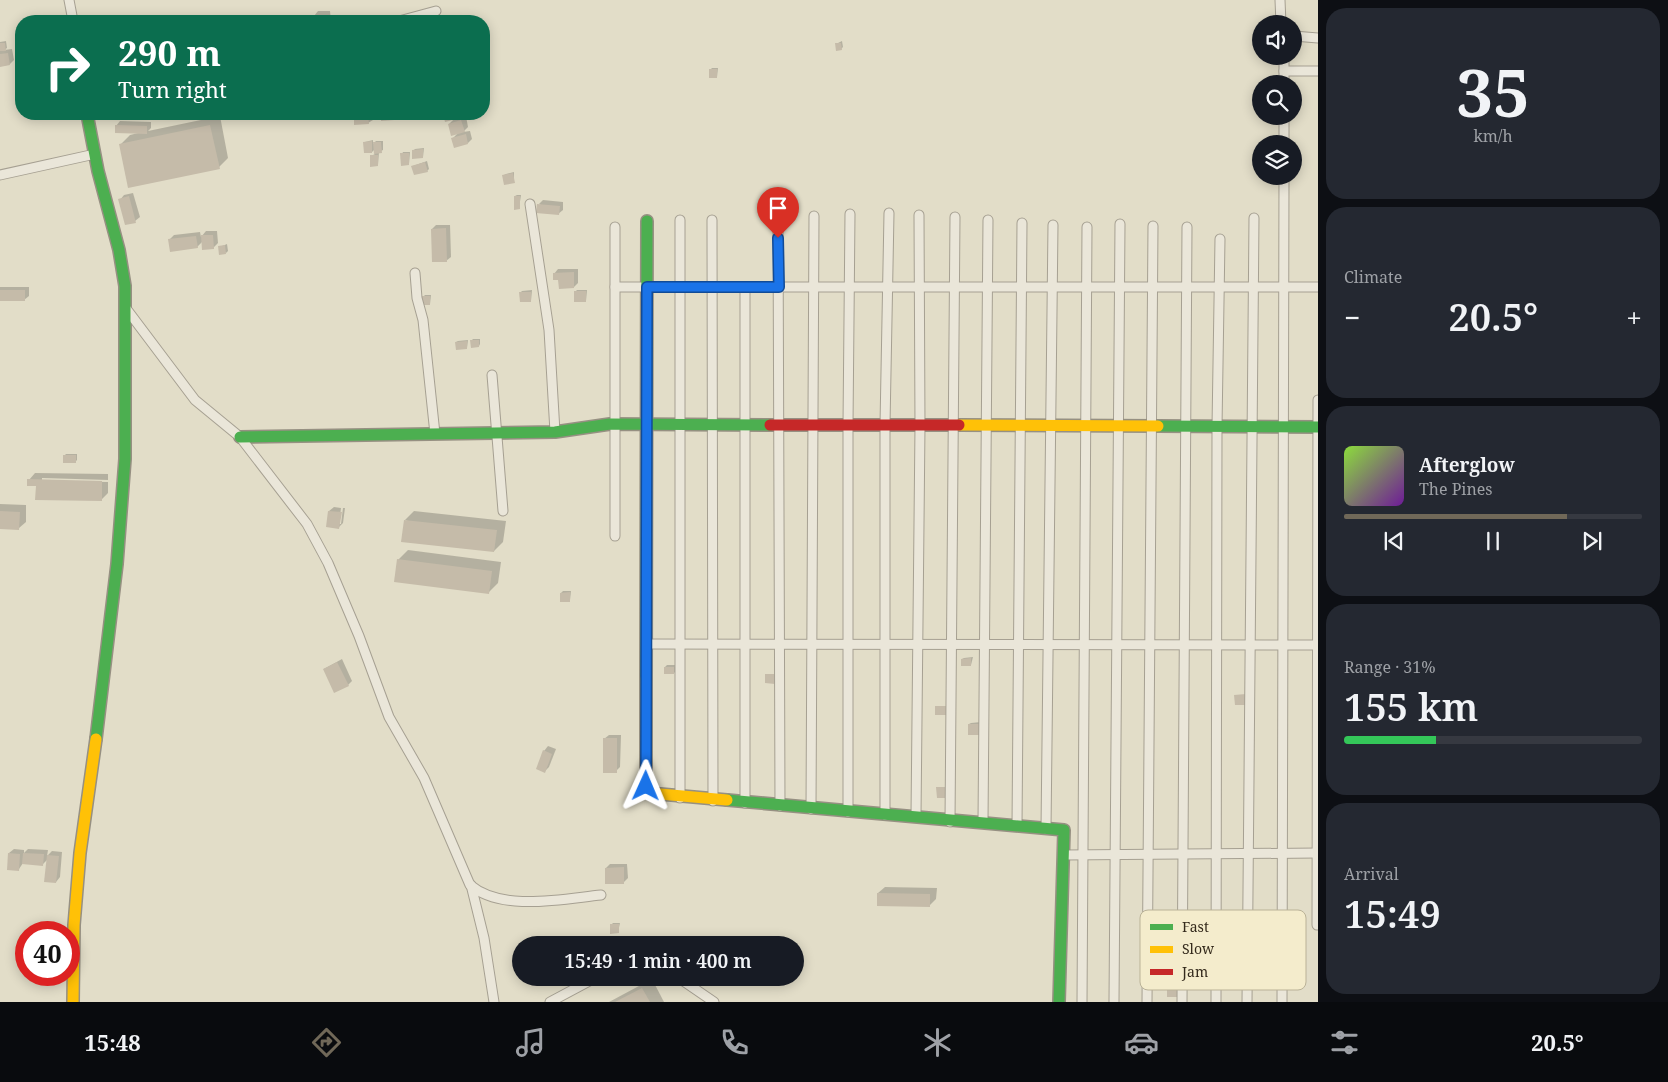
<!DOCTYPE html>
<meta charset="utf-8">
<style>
:root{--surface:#171b24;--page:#242831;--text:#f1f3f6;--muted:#9ea1a6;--line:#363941;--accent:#706858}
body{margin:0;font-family:"Noto Serif",serif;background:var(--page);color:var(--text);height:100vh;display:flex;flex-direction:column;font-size:19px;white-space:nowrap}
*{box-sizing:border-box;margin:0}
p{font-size:16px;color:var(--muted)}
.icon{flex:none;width:28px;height:28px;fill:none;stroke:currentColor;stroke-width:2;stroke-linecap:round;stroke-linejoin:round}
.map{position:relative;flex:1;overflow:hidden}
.drawer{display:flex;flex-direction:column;gap:8px;padding:8px;background:#0d0f14;width:350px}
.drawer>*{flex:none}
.top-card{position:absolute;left:15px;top:15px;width:475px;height:105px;border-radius:20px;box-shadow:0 2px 12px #0003;background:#0b6e4f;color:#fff;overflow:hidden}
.controls{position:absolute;left:1252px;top:15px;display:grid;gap:10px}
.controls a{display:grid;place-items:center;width:50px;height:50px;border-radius:50%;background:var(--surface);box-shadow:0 2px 12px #0003;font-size:25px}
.speed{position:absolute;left:15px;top:921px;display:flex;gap:10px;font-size:25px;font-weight:700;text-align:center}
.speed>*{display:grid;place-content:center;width:65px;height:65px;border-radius:50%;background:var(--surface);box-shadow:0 2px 12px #0003;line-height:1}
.speed .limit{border:8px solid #d22;background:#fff;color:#111}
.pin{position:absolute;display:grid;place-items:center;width:42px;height:42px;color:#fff;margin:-51px -21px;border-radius:50% 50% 50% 0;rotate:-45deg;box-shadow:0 0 5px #0007}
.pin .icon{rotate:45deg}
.me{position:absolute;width:55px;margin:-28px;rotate:1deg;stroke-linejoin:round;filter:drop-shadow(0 0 4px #0008)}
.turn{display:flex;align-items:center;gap:18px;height:105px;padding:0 20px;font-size:22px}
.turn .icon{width:65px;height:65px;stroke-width:2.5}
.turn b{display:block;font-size:35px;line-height:42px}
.big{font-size:38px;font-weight:600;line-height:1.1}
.drawer .card{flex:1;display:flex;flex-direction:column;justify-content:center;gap:8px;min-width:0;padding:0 18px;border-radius:20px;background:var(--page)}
.drawer .dial{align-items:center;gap:0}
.dial b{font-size:65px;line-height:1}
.song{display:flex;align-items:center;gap:15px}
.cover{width:60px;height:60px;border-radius:8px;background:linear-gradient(135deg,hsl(90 70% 55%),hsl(280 70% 35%))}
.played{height:5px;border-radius:2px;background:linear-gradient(90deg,var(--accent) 75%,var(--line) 75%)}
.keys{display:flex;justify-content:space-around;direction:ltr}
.heat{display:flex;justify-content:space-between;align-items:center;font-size:28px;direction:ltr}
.charge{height:8px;border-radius:4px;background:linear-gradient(90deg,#34c759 31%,var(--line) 0)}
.trip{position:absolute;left:512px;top:936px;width:292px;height:50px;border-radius:25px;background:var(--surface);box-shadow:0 2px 12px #0003;font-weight:600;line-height:50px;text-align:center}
.tabs{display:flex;height:80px;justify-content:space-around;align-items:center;background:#090b0e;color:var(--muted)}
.tabs .icon{width:35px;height:35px}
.tabs .on{color:var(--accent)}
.tabs b{font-size:22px;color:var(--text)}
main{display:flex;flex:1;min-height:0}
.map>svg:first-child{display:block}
</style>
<main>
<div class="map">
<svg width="1318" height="1002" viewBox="0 0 1318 1002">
<rect width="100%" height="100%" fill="#e2ddc8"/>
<g fill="#0003">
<polygon points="318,11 330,11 331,21 314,21 314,16"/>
<polygon points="6,41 7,48 4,50 12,49 14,60 10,64 0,66 0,42"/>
<polygon points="842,41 843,47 841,49 836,44"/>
<polygon points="712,68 718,68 717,77 710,70"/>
<polygon points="355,114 378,114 378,117 368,123 356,124"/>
<polygon points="444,114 463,114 458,118 466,116 468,127 463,132 470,131 472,139 468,143 453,138 458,133 449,124 455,118 446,120"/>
<polygon points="220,116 228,158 219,167 121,144 130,135 138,133 116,126 120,121 151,122 151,128 148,131"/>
<polygon points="373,140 373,144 376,141 383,141 383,150 379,152 378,165 371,156 375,154 375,149 372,152 365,142"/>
<polygon points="424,148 423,157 413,151 415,149"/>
<polygon points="403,152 410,152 409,164 402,154"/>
<polygon points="427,161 429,169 427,171 413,166"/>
<polygon points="514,172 514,182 504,175 506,174"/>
<polygon points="133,193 140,217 135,221 120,200 124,195"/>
<polygon points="517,195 521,195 519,208 515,196"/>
<polygon points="543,200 563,202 563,210 558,214 539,204"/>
<polygon points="436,225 450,225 451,257 446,261 432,229"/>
<polygon points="206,231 217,231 218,243 213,248 202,242 197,247 169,240 174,235 200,232 201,237"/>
<polygon points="227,244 228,251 226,253 220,247"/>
<polygon points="558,269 578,269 578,283 574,287 560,278 554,274"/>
<polygon points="0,287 29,287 29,296 24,300 0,300"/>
<polygon points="532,290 531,301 521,292 522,291"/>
<polygon points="577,290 587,290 586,301 575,292"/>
<polygon points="425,295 431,295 430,304 423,297"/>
<polygon points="473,339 480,339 480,344 479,346 471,341"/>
<polygon points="468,340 467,348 456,342 458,341"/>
<polygon points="66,454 77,454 77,460 75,462 64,456"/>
<polygon points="35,473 108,474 108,480 42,478 42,481 108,482 108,493 101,500 37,485 29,480"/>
<polygon points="0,504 26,505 26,522 19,528 0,528"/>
<polygon points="334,507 341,508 339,524 341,524 343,508 345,508 343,523 339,527 329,511"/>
<polygon points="414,511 506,521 503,542 494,551 405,520"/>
<polygon points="408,550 501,562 498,583 489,592 398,560"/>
<polygon points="563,591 571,591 570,600 561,593"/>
<polygon points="973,657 971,665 962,659 964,658"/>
<polygon points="342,659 352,681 348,685 324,669"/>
<polygon points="667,665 676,665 676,671 674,673 665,667"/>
<polygon points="981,722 981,732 969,724 971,723"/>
<polygon points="609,735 621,735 620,767 616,771 604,739"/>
<polygon points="548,746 556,749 549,767 545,771 544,751"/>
<polygon points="14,849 24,850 24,853 28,849 48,850 47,856 52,851 62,852 60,877 56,882 47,860 43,864 23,863 19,869 9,853"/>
<polygon points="610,864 627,864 628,878 624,882 606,868"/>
<polygon points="885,887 937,888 936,899 929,906 878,893"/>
<polygon points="613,923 620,923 618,932 611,925"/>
<polygon points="652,979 664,1002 609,1002"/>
<polygon points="1170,986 1178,986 1177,996 1168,988"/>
</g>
<g fill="#c5bba9">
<polygon points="313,15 326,15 327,21 313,21"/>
<polygon points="0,43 5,43 6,51 0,51"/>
<polygon points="835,43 841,43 842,50 836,51"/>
<polygon points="8,53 10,65 0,67 0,54"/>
<rect x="709" y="69" width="8" height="9"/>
<polygon points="354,114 368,114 369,124 354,125"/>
<polygon points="370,114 377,114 377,120 371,120"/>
<polygon points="381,114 394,114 394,120 381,121"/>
<polygon points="443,114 459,114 460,118 445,122"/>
<polygon points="461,120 465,132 451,136 448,124"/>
<polygon points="115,125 147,126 147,134 115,133"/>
<polygon points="210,125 220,169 128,188 119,144"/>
<polygon points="466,134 468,144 454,148 451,138"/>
<polygon points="372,141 372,153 364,153 363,142"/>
<polygon points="373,142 381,142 382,153 374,154"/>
<polygon points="423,149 423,158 412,159 412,150"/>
<polygon points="400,153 409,153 409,165 401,166"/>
<polygon points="370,155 378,155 378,166 370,167"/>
<polygon points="425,162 428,172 414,175 411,166"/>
<polygon points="513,173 515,183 504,185 502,175"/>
<polygon points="129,196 136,223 125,225 118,199"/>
<polygon points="514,196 520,196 520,209 514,210"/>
<polygon points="537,204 560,206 559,215 536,213"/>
<polygon points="446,228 447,262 432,262 431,229"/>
<polygon points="201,235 213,235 214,249 202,250"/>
<polygon points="196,236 198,248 170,252 168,239"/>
<polygon points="225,245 226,254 219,255 218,246"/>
<polygon points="574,272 574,288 559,289 558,280 553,280 553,273"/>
<rect x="0" y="290" width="25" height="11"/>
<rect x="574" y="291" width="12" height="11"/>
<polygon points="519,292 531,292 531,302 520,302"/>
<rect x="422" y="296" width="8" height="9"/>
<polygon points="470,340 479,340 479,347 471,348"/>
<polygon points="467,341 467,349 456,350 455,342"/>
<rect x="63" y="455" width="13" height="8"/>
<polygon points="27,479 102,481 102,501 35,500 36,486 27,486"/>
<polygon points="0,511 20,512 19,530 0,529"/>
<polygon points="328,511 342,512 339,529 326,527"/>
<polygon points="404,520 497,530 494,552 401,542"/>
<polygon points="397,559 492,571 489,594 394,582"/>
<polygon points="570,592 570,602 560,602 560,593"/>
<polygon points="971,658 971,666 961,666 961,659"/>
<polygon points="337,662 349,686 334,693 323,669"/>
<rect x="664" y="667" width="10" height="7"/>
<polygon points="765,674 776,674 775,684 765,683"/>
<polygon points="1246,694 1246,705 1235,705 1234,695"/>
<rect x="935" y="706" width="13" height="9"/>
<polygon points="968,724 979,724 980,735 968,735"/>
<rect x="603" y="738" width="14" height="35"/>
<polygon points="543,750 552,754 545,773 536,769"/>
<polygon points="936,787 946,787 946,798 937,798"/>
<polygon points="8,853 20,854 19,871 7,870"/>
<polygon points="23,853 44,854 43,866 22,864"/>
<polygon points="47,855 59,856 56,883 44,882"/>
<polygon points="624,867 624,884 605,884 605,868"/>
<polygon points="877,893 930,894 930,907 877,906"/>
<polygon points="610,924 619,924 619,933 610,934"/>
<rect x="1167" y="987" width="10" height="10"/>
<polygon points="642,988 650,1002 615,1002"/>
</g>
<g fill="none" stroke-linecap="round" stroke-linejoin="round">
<g stroke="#a6a092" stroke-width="11">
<g id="street">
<polyline points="69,0 73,21"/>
<polyline points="1280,0 1281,24"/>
<polyline points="399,21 436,11"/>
<polyline points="1294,36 1318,38"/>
<polyline points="1284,71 1318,71"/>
<polyline points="1284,84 1284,56"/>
<polyline points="1284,144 1284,116"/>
<polyline points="0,175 95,154"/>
<polyline points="530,204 549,330 555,432"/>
<polyline points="680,220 680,798"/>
<polyline points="712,220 713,801"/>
<polyline points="778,221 780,806"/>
<polyline points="615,227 615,536"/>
<polyline points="415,273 417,298 423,320 435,434"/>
<polyline points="615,287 1318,287"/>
<path d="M 125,307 L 195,400 L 240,437 L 307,524 L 328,563 L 359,636 L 389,717 L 424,778 L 470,885 C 502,912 562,899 601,895"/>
<polyline points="492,375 503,511"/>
<polyline points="647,644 1318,645"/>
<polyline points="745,803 745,287"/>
<polyline points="811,809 814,216"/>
<polyline points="848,812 848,425 850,214"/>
<polyline points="885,815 885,425 889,213"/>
<polyline points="916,816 920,426 919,215"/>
<polyline points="950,822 955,217"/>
<polyline points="983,823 988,220"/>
<polyline points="1017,826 1022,223"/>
<polyline points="1046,829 1053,225"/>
<polyline points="1064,855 1318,853"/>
<polyline points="471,885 484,938 494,1002"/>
<polyline points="1317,925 1318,400"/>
<polyline points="679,978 714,1002"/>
<polyline points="550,1002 595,978"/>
<polyline points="1082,1002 1087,227"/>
<polyline points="1114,1002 1120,224"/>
<polyline points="1147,1002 1153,226"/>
<polyline points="1182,1002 1187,227"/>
<polyline points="1216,1002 1217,427 1220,239"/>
<polyline points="1247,1002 1254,218"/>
<polyline points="1282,1002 1284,176"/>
</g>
</g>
<g stroke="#969082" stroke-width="14">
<g id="fast">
<polyline points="87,114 98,171 119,250 125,286 125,459 117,564 96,739"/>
<polyline points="1158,426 1318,427"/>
<polyline points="240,437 555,432 610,424 770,425"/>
<polyline points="646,679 647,221"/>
<polyline points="727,800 1064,830 1059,1002"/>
</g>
</g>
<g stroke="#969082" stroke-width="14">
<g id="slow">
<polyline points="959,425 1158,426"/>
<polyline points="646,679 646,786 649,793 727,800"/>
<polyline points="73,1002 74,925 80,853 96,739"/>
</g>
</g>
<g stroke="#969082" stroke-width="14">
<polyline id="jam" points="770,425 959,425"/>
</g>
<use href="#street" stroke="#eae6d9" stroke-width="9"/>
<use href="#fast" stroke="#4caf50" stroke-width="11"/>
<use href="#slow" stroke="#ffc107" stroke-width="11"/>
<use href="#jam" stroke="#c62828" stroke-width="11"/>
</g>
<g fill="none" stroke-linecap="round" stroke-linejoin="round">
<g stroke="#114b97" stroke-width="12">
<polyline id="route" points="646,786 647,287 779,287 778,238"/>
</g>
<use href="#route" stroke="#1a73e8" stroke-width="9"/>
</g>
<rect x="1140" y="910" width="166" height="80" rx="8" fill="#f4eccc" stroke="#bab297" stroke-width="1"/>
<rect x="1150" y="924" width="23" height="6" fill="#4caf50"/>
<rect x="1150" y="946" width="23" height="7" fill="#ffc107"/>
<rect x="1150" y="969" width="23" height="6" fill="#c62828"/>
<g font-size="14" fill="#33291b">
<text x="1182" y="932">Fast</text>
<text x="1182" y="954">Slow</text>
<text x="1182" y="977">Jam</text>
</g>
</svg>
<div class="controls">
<a><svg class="icon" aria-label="sound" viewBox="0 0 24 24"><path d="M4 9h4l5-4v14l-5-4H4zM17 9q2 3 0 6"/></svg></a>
<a><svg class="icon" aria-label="search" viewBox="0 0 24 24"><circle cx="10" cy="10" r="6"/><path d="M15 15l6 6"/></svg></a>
<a><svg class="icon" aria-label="layers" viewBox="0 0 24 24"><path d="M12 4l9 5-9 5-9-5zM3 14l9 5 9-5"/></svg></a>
</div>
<div class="speed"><div class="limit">40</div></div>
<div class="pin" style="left:778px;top:238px;background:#d93025"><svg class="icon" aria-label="arrive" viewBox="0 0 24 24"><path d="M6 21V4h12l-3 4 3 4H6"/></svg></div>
<svg class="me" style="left:646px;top:786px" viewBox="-20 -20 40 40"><path d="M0-17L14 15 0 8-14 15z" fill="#1a73e8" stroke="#fff" stroke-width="4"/></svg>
<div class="trip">15:49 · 1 min · 400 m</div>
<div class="top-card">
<div class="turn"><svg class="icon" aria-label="right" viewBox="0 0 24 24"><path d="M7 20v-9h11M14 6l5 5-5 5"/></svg><div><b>290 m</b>Turn right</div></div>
</div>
</div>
<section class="drawer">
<div class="card dial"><b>35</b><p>km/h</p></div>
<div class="card"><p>Climate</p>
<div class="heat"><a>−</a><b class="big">20.5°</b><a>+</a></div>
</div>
<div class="card">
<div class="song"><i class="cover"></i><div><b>Afterglow</b><p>The Pines</p></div></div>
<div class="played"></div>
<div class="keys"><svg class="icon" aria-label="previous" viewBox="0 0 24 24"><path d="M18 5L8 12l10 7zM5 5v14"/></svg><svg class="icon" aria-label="pause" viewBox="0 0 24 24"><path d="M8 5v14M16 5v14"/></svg><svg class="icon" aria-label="next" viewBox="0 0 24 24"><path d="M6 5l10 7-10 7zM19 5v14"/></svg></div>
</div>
<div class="card"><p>Range · 31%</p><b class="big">155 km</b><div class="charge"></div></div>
<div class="card"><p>Arrival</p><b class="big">15:49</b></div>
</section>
</main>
<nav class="tabs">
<b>15:48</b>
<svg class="icon on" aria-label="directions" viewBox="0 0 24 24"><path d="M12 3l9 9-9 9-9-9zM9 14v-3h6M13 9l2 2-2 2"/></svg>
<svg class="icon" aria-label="music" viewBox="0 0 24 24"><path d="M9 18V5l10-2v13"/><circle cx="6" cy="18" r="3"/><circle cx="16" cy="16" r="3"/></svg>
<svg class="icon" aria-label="phone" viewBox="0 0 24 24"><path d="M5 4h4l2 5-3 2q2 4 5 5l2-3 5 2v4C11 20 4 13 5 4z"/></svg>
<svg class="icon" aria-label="climate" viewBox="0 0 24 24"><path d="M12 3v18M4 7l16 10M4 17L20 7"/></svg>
<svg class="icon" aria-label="car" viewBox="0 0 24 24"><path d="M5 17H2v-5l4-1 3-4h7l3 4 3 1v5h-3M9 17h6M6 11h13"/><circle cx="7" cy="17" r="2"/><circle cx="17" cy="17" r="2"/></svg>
<svg class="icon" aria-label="filters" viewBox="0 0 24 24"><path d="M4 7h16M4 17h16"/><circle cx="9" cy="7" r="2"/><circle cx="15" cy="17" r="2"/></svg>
<b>20.5°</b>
</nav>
